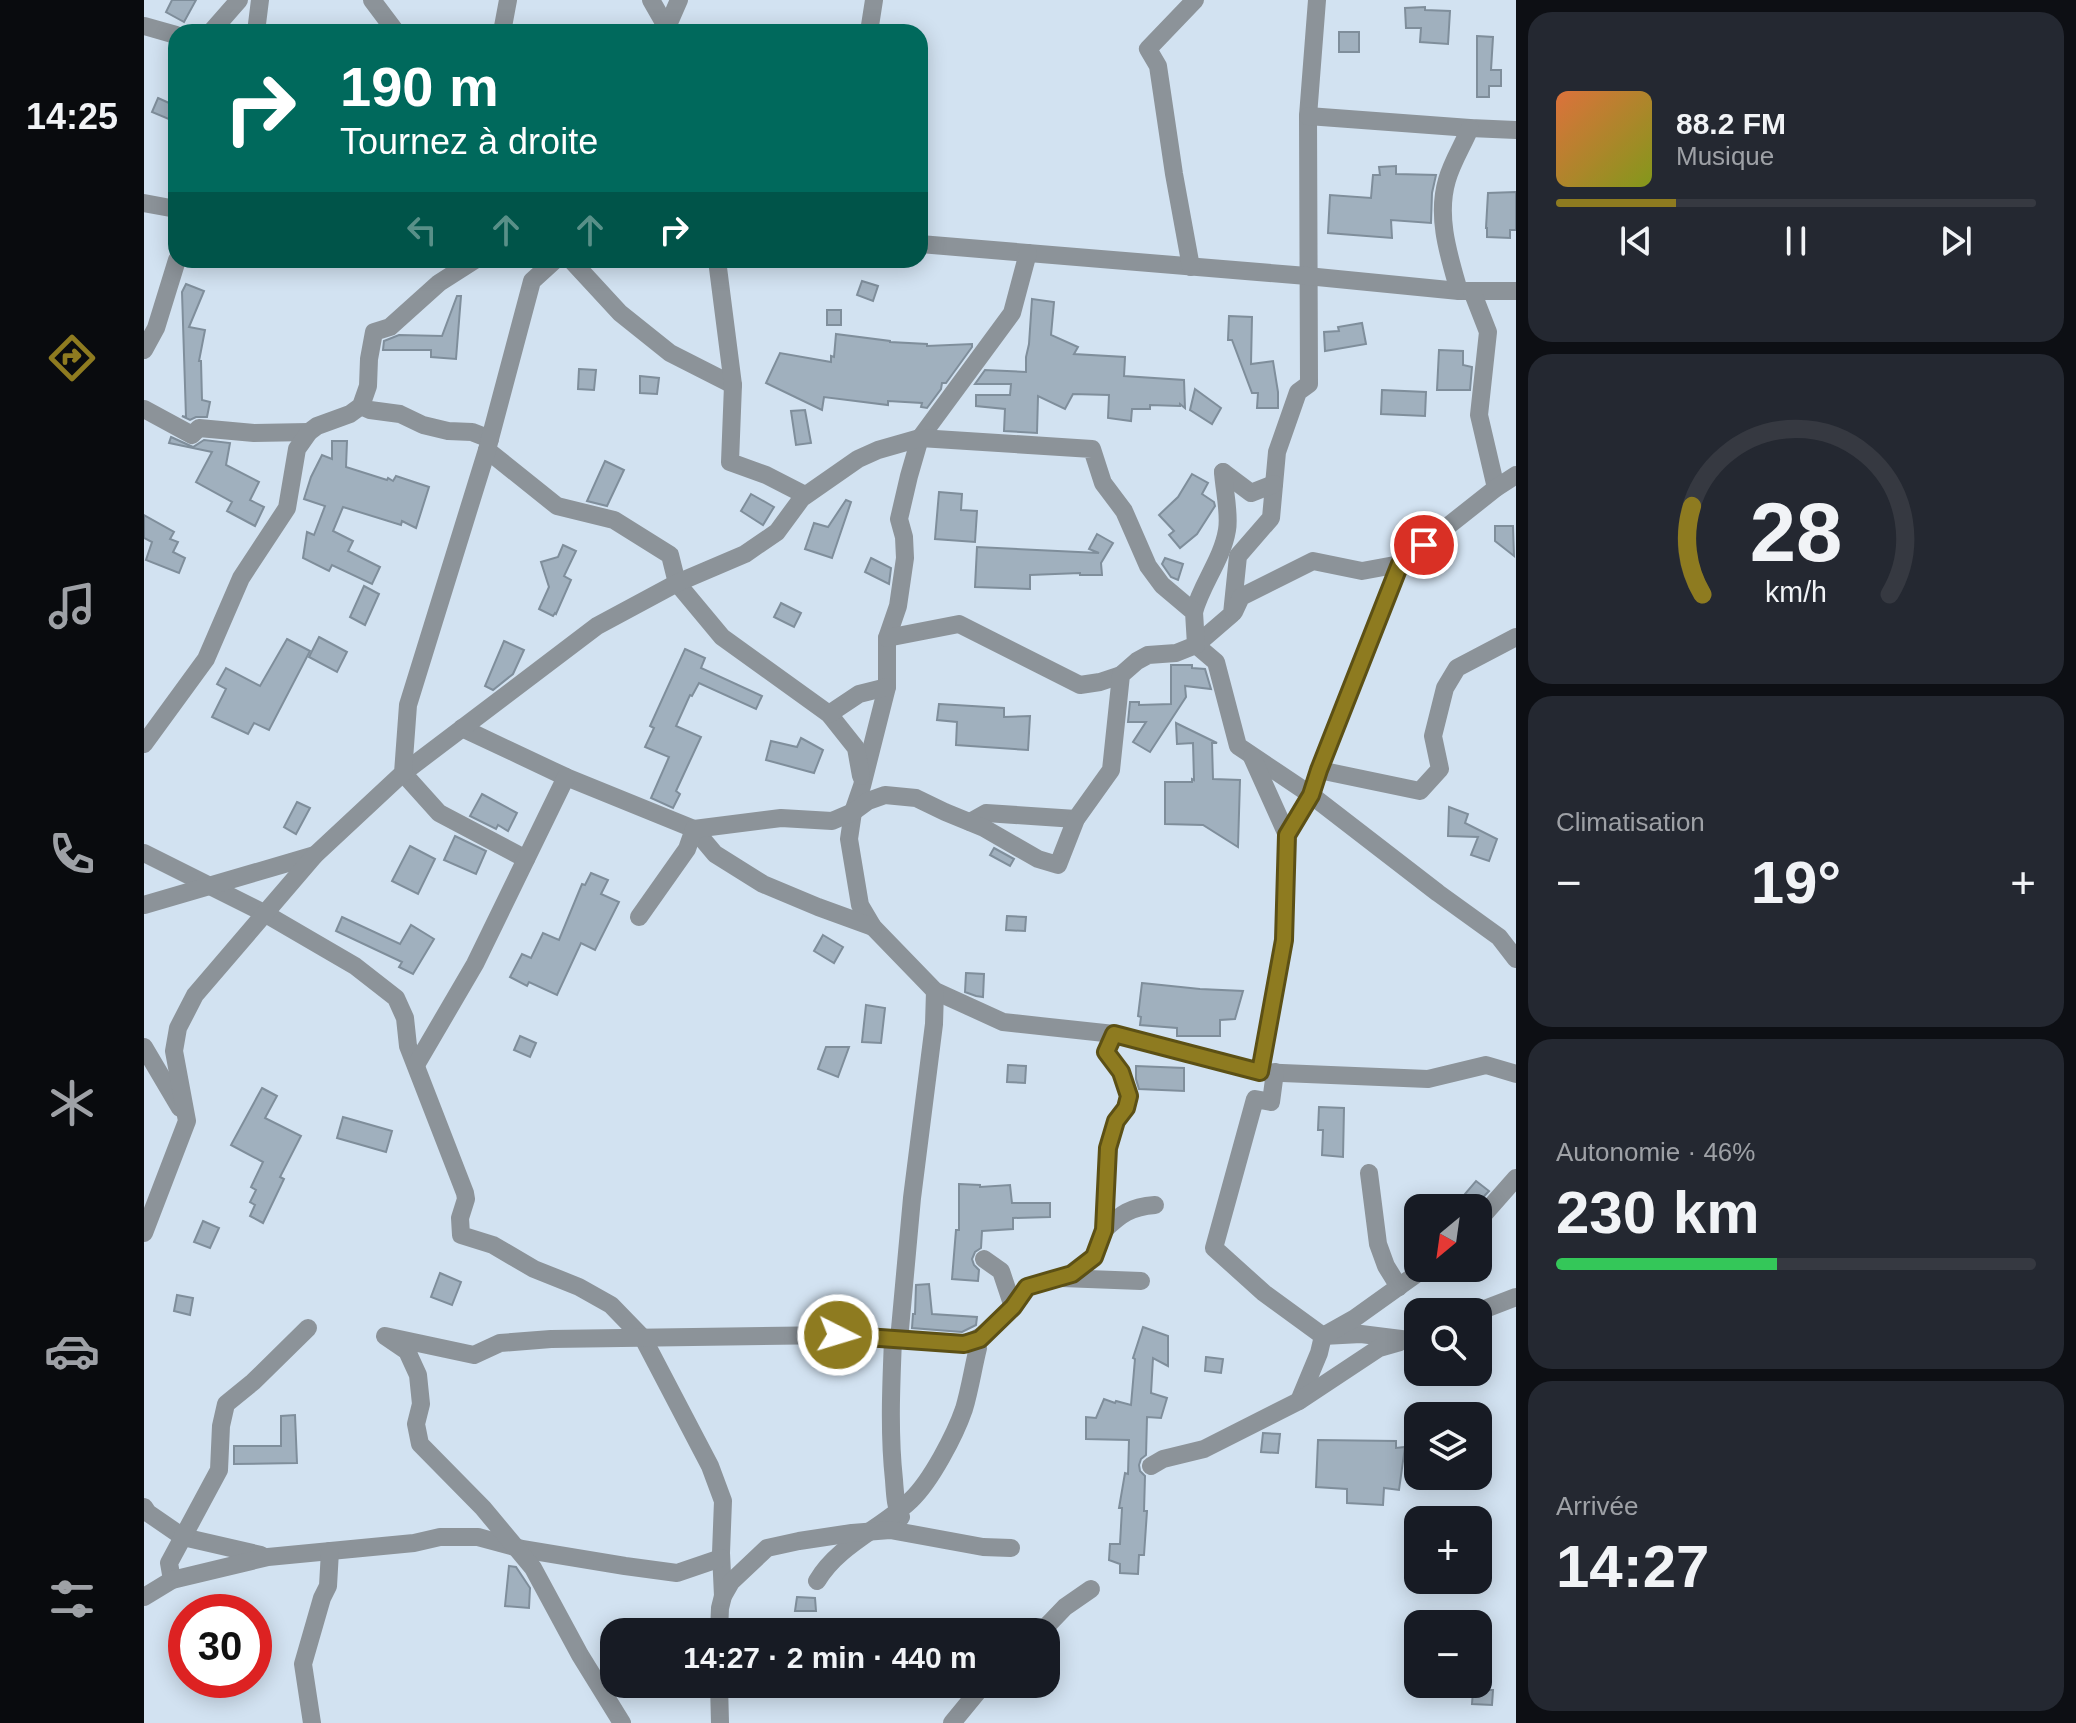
<!DOCTYPE html>
<html lang="fr">
<meta charset="utf-8">
<style>
:root{--surface:#171b24;--page:#242831;--text:#f1f3f6;--muted:#9ea1a6;--line:#363941;--accent:#8e7b20}
body{margin:0;font-family:Helvetica,sans-serif;background:var(--page);color:var(--text);height:100vh;display:flex;flex-direction:column;font-size:30px;white-space:nowrap}
*{box-sizing:border-box;margin:0}
p{font-size:26px;color:var(--muted)}
.icon{flex:none;width:44px;height:44px;fill:none;stroke:currentColor;stroke-width:2;stroke-linecap:round;stroke-linejoin:round}
.map{position:relative;flex:1;overflow:hidden}
.drawer{display:flex;flex-direction:column;gap:12px;padding:12px;background:#0d0f14;width:560px}
.drawer>*{flex:none}
.top-card{position:absolute;left:24px;top:24px;width:760px;height:244px;border-radius:24px;box-shadow:0 4px 20px #0003;background:#00695c;color:#fff;overflow:hidden}
.needle{width:52px;rotate:209deg}
.buttons{position:absolute;left:1260px;top:1194px;display:grid;gap:16px}
.buttons a{display:grid;place-items:center;width:88px;height:88px;border-radius:16px;background:var(--surface);box-shadow:0 4px 20px #0003;font-size:40px}
.speed{position:absolute;left:24px;top:1594px;display:flex;gap:16px;font-size:40px;font-weight:700;text-align:center}
.speed>*{display:grid;place-content:center;width:104px;height:104px;border-radius:50%;background:var(--surface);box-shadow:0 4px 20px #0003;line-height:1}
.speed .limit{border:12px solid #d22;background:#fff;color:#111}
.pin{position:absolute;display:grid;place-items:center;width:68px;height:68px;color:#fff;margin:-34px;border:4px solid #fff;border-radius:50%;box-shadow:0 2px 8px #0007}
.me{position:absolute;width:88px;margin:-44px;rotate:95deg;stroke-linejoin:round;filter:drop-shadow(0 0 6px #0008)}
.turn{display:flex;align-items:center;gap:28px;height:168px;padding:0 40px;font-size:36px}
.turn .icon{width:104px;height:104px;stroke-width:2.5}
.turn b{display:block;font-size:56px;line-height:68px}
.lanes{display:flex;align-items:center;height:76px;padding:0 40px;background:#0003;justify-content:center;gap:40px;direction:ltr}
.lanes .off{opacity:.35}
.big{font-size:60px;font-weight:800;line-height:1.1}
.drawer .card{flex:1;display:flex;flex-direction:column;justify-content:center;gap:12px;min-width:0;padding:0 28px;border-radius:24px;background:var(--page)}
.drawer .dial{align-items:center;gap:0}
.dial svg{height:208px;overflow:visible;fill:none;stroke:var(--line);stroke-width:7;stroke-linecap:round;text-anchor:middle}
.dial text{fill:var(--text);stroke:none}
.song{display:flex;align-items:center;gap:24px}
.cover{width:96px;height:96px;border-radius:12px;background:linear-gradient(135deg,hsl(20 70% 55%),hsl(70 70% 35%))}
.played{height:8px;border-radius:4px;background:linear-gradient(90deg,var(--accent) 25%,var(--line) 25%)}
.keys{display:flex;justify-content:space-around;direction:ltr}
.heat{display:flex;justify-content:space-between;align-items:center;font-size:44px;direction:ltr}
.charge{height:12px;border-radius:6px;background:linear-gradient(90deg,#34c759 46%,var(--line) 0)}
.trip{position:absolute;left:456px;top:1618px;width:460px;height:80px;border-radius:24px;background:var(--surface);box-shadow:0 4px 20px #0003;font-weight:800;line-height:80px;text-align:center}
main{display:flex;flex:1;min-height:0}
.tabs{display:flex;flex-direction:column;width:144px;justify-content:space-around;align-items:center;background:#090b0e;color:var(--muted)}
.tabs .icon{width:56px;height:56px}
.tabs .active{color:var(--accent)}
.tabs b{font-size:36px;color:var(--text)}
.map>svg:first-child{display:block}
</style>
<main>
<nav class="tabs">
<b>14:25</b>
<svg class="icon active" aria-label="directions" viewBox="0 0 24 24"><path d="M12 3l9 9-9 9-9-9zM9 14v-3h6M13 9l2 2-2 2"/></svg>
<svg class="icon" aria-label="music" viewBox="0 0 24 24"><path d="M9 18V5l10-2v13"/><circle cx="6" cy="18" r="3"/><circle cx="16" cy="16" r="3"/></svg>
<svg class="icon" aria-label="phone" viewBox="0 0 24 24"><path d="M5 4h4l2 5-3 2q2 4 5 5l2-3 5 2v4C11 20 4 13 5 4z"/></svg>
<svg class="icon" aria-label="climate" viewBox="0 0 24 24"><path d="M12 3v18M4 7l16 10M4 17L20 7"/></svg>
<svg class="icon" aria-label="car" viewBox="0 0 24 24"><path d="M5 17H2v-5l4-1 3-4h7l3 4 3 1v5h-3M9 17h6M6 11h13"/><circle cx="7" cy="17" r="2"/><circle cx="17" cy="17" r="2"/></svg>
<svg class="icon" aria-label="filters" viewBox="0 0 24 24"><path d="M4 7h16M4 17h16"/><circle cx="9" cy="7" r="2"/><circle cx="15" cy="17" r="2"/></svg>
</nav>
<div class="map">
<svg width="1372" height="1723" viewBox="0 0 1372 1723">
<rect width="100%" height="100%" fill="#d2e2f1"/>
<g fill="#a0b0be" stroke="#7f8e9b" stroke-width="2">
<polygon points="28,0 52,0 40,22 22,12"/>
<polygon points="1281,7 1281,10 1306,11 1304,44 1276,42 1277,28 1262,28 1261,8"/>
<rect x="1195" y="32" width="20" height="20"/>
<polygon points="1333,36 1349,37 1347,70 1357,70 1357,86 1345,86 1345,97 1333,97"/>
<polygon points="14,98 32,106 27,120 8,112"/>
<polygon points="1252,166 1252,174 1292,175 1288,193 1287,223 1247,220 1248,238 1184,233 1186,195 1227,198 1229,175 1236,175 1235,167"/>
<polygon points="1372,192 1372,230 1366,230 1366,238 1343,237 1343,228 1342,228 1344,193"/>
<polygon points="718,281 734,286 729,301 713,295"/>
<polygon points="42,284 60,291 45,327 61,330 55,361 57,361 58,400 66,402 63,417 52,417 46,420 38,416 42,417 38,292"/>
<polygon points="313,296 317,296 312,359 287,357 287,350 239,350 240,341 255,335 298,336"/>
<polygon points="888,299 910,302 907,335 934,347 930,354 981,357 980,376 1040,380 1041,408 1036,404 1036,406 1006,405 1006,409 988,409 987,421 964,418 965,395 929,394 921,409 894,396 893,433 860,431 861,409 832,406 832,395 866,395 867,384 831,384 841,370 882,372 882,357 885,344"/>
<rect x="683" y="310" width="14" height="15"/>
<polygon points="1085,316 1108,317 1107,364 1129,361 1134,392 1134,408 1113,408 1114,393 1108,393 1088,340 1084,340"/>
<polygon points="1218,323 1222,344 1181,351 1180,332 1195,331 1194,327"/>
<polygon points="692,334 746,341 746,342 783,344 783,346 828,344 828,347 802,383 798,383 797,389 783,408 777,407 778,403 744,401 744,405 680,397 678,410 622,383 636,353 687,362 687,356 690,357"/>
<polygon points="1295,350 1319,351 1319,365 1328,367 1326,390 1293,390"/>
<polygon points="435,369 452,370 450,390 434,389"/>
<polygon points="496,376 515,378 513,394 496,393"/>
<polygon points="1051,389 1077,408 1068,424 1046,410"/>
<polygon points="1238,390 1282,392 1281,416 1237,414"/>
<polygon points="661,410 667,443 652,445 647,411"/>
<polygon points="27,437 49,447 60,440 86,443 82,465 115,482 106,500 120,507 111,526 83,511 88,502 52,482 68,452 25,443"/>
<polygon points="188,441 203,441 202,467 243,480 244,478 249,481 252,476 285,487 272,528 258,521 257,525 199,507 189,531 209,541 204,551 236,567 228,584 188,565 185,571 159,558 163,532 170,535 181,506 160,499 167,477 178,455 188,459"/>
<polygon points="461,461 480,470 463,506 443,501"/>
<polygon points="1048,474 1064,483 1058,494 1070,502 1071,506 1053,534 1036,548 1025,535 1030,531 1015,515 1034,497"/>
<polygon points="795,492 818,494 817,510 833,511 831,542 791,539"/>
<polygon points="607,494 630,507 619,525 597,511"/>
<polygon points="702,500 707,502 688,558 661,549 670,523 684,527"/>
<polygon points="0,515 30,532 26,539 34,542 29,552 41,558 35,573 2,560 8,542 0,538"/>
<polygon points="1351,526 1369,526 1370,556 1351,541"/>
<polygon points="953,534 969,543 957,563 958,575 936,575 936,573 886,575 886,589 831,587 833,547 955,553 945,549"/>
<polygon points="419,545 432,551 420,576 427,580 412,614 411,613 409,616 395,609 405,587 397,562 414,557"/>
<polygon points="727,558 747,568 745,584 721,572"/>
<polygon points="1021,558 1039,564 1034,580 1027,577 1018,564"/>
<polygon points="220,586 235,594 221,625 206,617"/>
<polygon points="637,603 657,613 650,627 630,617"/>
<polygon points="175,637 203,652 193,672 165,657"/>
<polygon points="143,639 166,651 125,730 110,723 104,734 68,717 82,689 73,684 82,668 116,686"/>
<polygon points="360,641 380,650 369,674 349,690 341,686"/>
<polygon points="541,649 561,658 557,668 618,696 612,709 555,683 548,696 546,695 532,726 557,737 532,791 536,794 529,808 507,798 525,757 501,747 510,728 506,726"/>
<polygon points="1027,665 1048,665 1048,668 1061,669 1067,689 1041,686 1042,697 1006,752 989,742 1002,722 984,722 986,702 995,702 995,705 1027,704"/>
<polygon points="795,704 860,708 860,717 886,716 884,750 812,745 813,722 793,720"/>
<polygon points="1032,723 1073,743 1068,743 1069,779 1096,780 1094,847 1059,825 1021,824 1021,782 1048,782 1048,779 1050,780 1049,743 1033,744"/>
<polygon points="657,738 679,750 670,773 622,760 627,741 653,747"/>
<polygon points="338,794 373,813 364,831 354,825 352,829 326,816"/>
<polygon points="153,802 166,808 152,834 140,827"/>
<polygon points="1305,807 1324,814 1321,823 1353,839 1345,861 1327,855 1334,837 1304,836"/>
<polygon points="311,836 342,851 332,874 300,860"/>
<polygon points="266,846 291,859 274,894 248,881"/>
<polygon points="850,848 870,859 866,866 846,855"/>
<polygon points="447,873 464,880 457,894 475,902 451,950 437,943 413,995 385,982 383,986 366,977 378,954 387,958 399,933 415,940 438,884 441,885"/>
<polygon points="863,916 882,917 881,931 862,930"/>
<polygon points="198,917 256,944 267,925 290,939 269,974 255,967 258,962 192,931"/>
<polygon points="679,935 699,947 690,963 670,951"/>
<polygon points="822,973 840,974 839,997 832,996 821,992"/>
<polygon points="998,983 1056,989 1099,991 1091,1019 1076,1020 1076,1036 1033,1036 1033,1028 996,1025 997,1017 994,1016"/>
<polygon points="722,1005 741,1008 737,1043 718,1042"/>
<polygon points="376,1036 392,1043 386,1057 370,1050"/>
<polygon points="682,1047 705,1047 694,1077 674,1069"/>
<polygon points="864,1065 882,1066 881,1083 863,1082"/>
<polygon points="992,1066 1040,1068 1040,1091 995,1089 992,1079"/>
<polygon points="118,1088 133,1096 121,1118 157,1136 136,1177 140,1179 119,1223 106,1216 111,1205 106,1202 112,1190 107,1187 119,1162 87,1145"/>
<polygon points="1175,1107 1200,1108 1199,1157 1178,1155 1179,1130 1174,1130"/>
<polygon points="199,1117 248,1131 242,1152 193,1138"/>
<polygon points="1332,1181 1345,1191 1329,1208 1309,1208"/>
<polygon points="815,1184 836,1185 836,1187 866,1185 868,1203 906,1203 906,1217 869,1218 869,1229 838,1231 837,1248 831,1252 828,1259 830,1265 835,1270 834,1281 808,1279 812,1230 815,1230"/>
<polygon points="59,1221 75,1228 66,1248 50,1242"/>
<polygon points="296,1273 317,1282 308,1305 287,1297"/>
<polygon points="785,1284 788,1314 833,1317 832,1325 818,1332 768,1328 769,1314 771,1314 772,1285"/>
<polygon points="33,1295 49,1298 46,1315 30,1311"/>
<polygon points="999,1327 1024,1336 1024,1366 1009,1358 1007,1393 1023,1398 1017,1418 1003,1417 1002,1455 997,1459 995,1465 996,1471 1001,1476 1000,1511 1003,1511 1000,1555 995,1555 994,1574 976,1573 976,1564 965,1560 966,1544 976,1544 978,1508 975,1508 981,1473 984,1474 985,1440 942,1439 942,1417 952,1418 960,1399 971,1403 972,1401 987,1405 991,1359 989,1358"/>
<polygon points="1062,1357 1079,1359 1077,1373 1061,1371"/>
<polygon points="151,1415 153,1463 90,1464 90,1446 137,1446 137,1416"/>
<polygon points="1119,1433 1136,1434 1134,1453 1117,1452"/>
<polygon points="1174,1440 1252,1441 1252,1448 1261,1447 1255,1490 1240,1488 1239,1505 1203,1503 1203,1489 1172,1487"/>
<polygon points="365,1566 372,1567 386,1588 385,1608 361,1606"/>
<polygon points="653,1597 671,1598 672,1611 651,1611"/>
<polygon points="1329,1690 1349,1690 1348,1705 1328,1704"/>
</g>
<g fill="none" stroke-linecap="round" stroke-linejoin="round">
<g stroke="#8c9399" stroke-width="18">
<polyline points="228,0 252,32"/>
<polyline points="507,0 523,28"/>
<polyline points="1173,0 1164,116 1165,384 1154,392 1133,452 1127,518 1094,556 1088,614 1052,645 1072,662 1094,746 1167,795 1294,893 1355,937 1372,959"/>
<polyline points="0,26 32,35"/>
<polyline points="67,32 95,0"/>
<polyline points="112,32 116,0"/>
<polyline points="358,32 364,0"/>
<polyline points="521,32 535,0"/>
<polyline points="725,32 730,0"/>
<polyline points="1164,116 1326,128 1372,130"/>
<polyline points="0,203 32,209"/>
<polyline points="776,244 1163,276 1315,291 1372,291"/>
<polyline points="884,253 868,313 776,438 765,476 755,519 760,537 761,558 754,606 743,638 743,687 718,786 709,812 705,839 716,905 729,927 791,991 859,1022 970,1034 1116,1072 1284,1079 1342,1065 1372,1074"/>
<polyline points="427,260 476,313 526,353 589,385"/>
<polyline points="573,260 589,385 586,462 622,475 661,495"/>
<polyline points="1047,267 1030,174 1014,66 1004,49 1051,0"/>
<path d="M 1315,291 C 1305,256 1292,217 1303,180 C 1308,162 1319,145 1326,128"/>
<polyline points="1328,291 1344,332 1335,415 1352,488"/>
<polyline points="0,350 12,328 33,260"/>
<polyline points="217,406 226,410 256,414 279,425 304,431 328,432 346,439"/>
<polyline points="0,409 48,435 55,428 110,433 165,432"/>
<polyline points="343,450 413,506 470,520 526,555 533,583 578,637 685,714 712,748 717,776"/>
<polyline points="1079,472 1107,493 1130,484"/>
<path d="M 1050,612 C 1058,583 1078,560 1083,530 C 1086,514 1080,489 1079,472"/>
<polyline points="1090,612 1097,597 1169,561 1218,571 1256,564"/>
<polyline points="743,638 815,624 936,685 956,682 977,675"/>
<polyline points="685,714 715,694 743,687"/>
<polyline points="318,728 422,777 550,829 571,854 619,884 674,907 729,927"/>
<polyline points="0,744 62,659 97,578 143,508 153,449 165,432 173,426 206,414 217,406 224,386 225,359 230,332 246,327 295,283 331,260"/>
<polyline points="1108,757 1143,835"/>
<polyline points="1175,770 1276,791 1296,769 1289,736 1301,688 1313,668 1372,637"/>
<polyline points="826,822 842,813 932,819"/>
<polyline points="0,853 120,913 211,966 252,998 261,1018 264,1046 321,1193 322,1199 316,1218 317,1235 349,1245 390,1269 435,1287 467,1305 499,1338 566,1466 579,1501 577,1553 579,1596"/>
<polyline points="382,859 295,813 259,773 453,626 533,583 601,554 633,532 658,498 714,459 734,450 776,438 948,449 959,483 980,511 1004,566 1018,585 1050,612 1052,645 1032,653 1004,655 993,661 977,675 967,770 932,819 914,865 894,859 840,828 801,812 772,798 741,795 724,801 709,812 688,821 637,818 550,829 543,849 495,917"/>
<polyline points="0,905 171,855"/>
<polyline points="0,1047 36,1108"/>
<polyline points="272,1065 331,964 422,777"/>
<polyline points="1116,1072 1140,940 1143,835 1167,795 1175,770 1256,564 1352,488 1372,475"/>
<polyline points="1131,1072 1127,1102 1111,1099 1070,1248 1120,1293 1179,1336 1217,1334 1265,1340"/>
<polyline points="1225,1173 1234,1244 1242,1266 1255,1287"/>
<polyline points="1334,1221 1372,1178"/>
<path d="M 960,1230 C 977,1214 986,1207 1011,1205"/>
<polyline points="0,1233 43,1121 30,1051 34,1028 51,995 171,855 259,773 264,705 343,450 388,281 411,260"/>
<polyline points="840,1259 857,1271 869,1307"/>
<polyline points="918,1278 997,1281"/>
<polyline points="1333,1312 1372,1297"/>
<path d="M 749,1340 C 747,1387 745,1434 750,1480 C 751,1493 751,1506 757,1517"/>
<polyline points="755,1340 768,1198 790,1024 791,991"/>
<polyline points="1155,1401 1175,1353 1179,1336 1211,1318 1281,1268"/>
<polyline points="1007,1466 1019,1459 1060,1449 1155,1401 1235,1348 1256,1342"/>
<polyline points="0,1507 4,1513 39,1537 117,1555"/>
<polyline points="28,1580 25,1563 75,1470 77,1426 82,1404 109,1382 164,1328"/>
<path d="M 673,1581 C 694,1545 738,1528 767,1500 C 787,1481 811,1435 820,1409 C 826,1389 829,1368 834,1348"/>
<polyline points="0,1597 28,1580 124,1557 270,1543 296,1537 334,1537 378,1549 481,1566 533,1573 577,1558"/>
<polyline points="575,1632 576,1608 579,1596 587,1582 623,1548 655,1541 708,1533 746,1530 839,1547 867,1548"/>
<polyline points="897,1632 921,1607 947,1589"/>
<polyline points="575,1684 576,1723"/>
<polyline points="168,1723 159,1664 178,1598 184,1586 186,1551"/>
<path d="M 478,1723 L 436,1655 L 389,1568 L 339,1508 L 276,1444 L 272,1424 L 277,1404 L 274,1375 L 263,1351 L 241,1336 L 330,1355 L 356,1343 L 407,1339 L 694,1335 L 820,1344 C 848,1335 867,1310 883,1287 L 928,1274 L 950,1257 L 960,1230 L 964,1148 L 972,1121 L 982,1108 L 985,1096 L 977,1072 L 962,1052 L 970,1034"/>
<polyline points="808,1723 840,1684"/>
</g>
</g>
<g fill="none" stroke-linecap="round" stroke-linejoin="round">
<g stroke="#5c5015" stroke-width="20">
<polyline id="route" points="694,1335 820,1344 836,1339 869,1307 883,1287 928,1274 950,1257 960,1230 964,1148 972,1121 982,1108 985,1096 977,1072 962,1052 970,1034 1116,1072 1140,940 1143,835 1167,795 1175,770 1256,564 1280,545"/>
</g>
<use href="#route" stroke="#8e7b20" stroke-width="14"/>
</g>
</svg>
<div class="buttons">
<a><svg class="needle" viewBox="-14 -14 28 28"><path d="M0-13l5 13h-10z" fill="#e53935"/><path d="M0 13l5-13h-10z" fill="#9ea1a6"/></svg></a>
<a><svg class="icon" aria-label="search" viewBox="0 0 24 24"><circle cx="10" cy="10" r="6"/><path d="M15 15l6 6"/></svg></a>
<a><svg class="icon" aria-label="layers" viewBox="0 0 24 24"><path d="M12 4l9 5-9 5-9-5zM3 14l9 5 9-5"/></svg></a>
<a>+</a>
<a>−</a>
</div>
<div class="speed"><div class="limit">30</div></div>
<div class="pin" style="left:1280px;top:545px;background:#d93025"><svg class="icon" aria-label="arrive" viewBox="0 0 24 24"><path d="M6 21V4h12l-3 4 3 4H6"/></svg></div>
<svg class="me" style="left:694px;top:1335px" viewBox="-20 -20 40 40"><circle r="17" fill="#8e7b20" stroke="#fff" stroke-width="3"/><path d="M0-11L8 9 0 5-8 9z" fill="#fff"/></svg>
<div class="trip">14:27 · 2 min · 440 m</div>
<div class="top-card">
<div class="turn"><svg class="icon" aria-label="right" viewBox="0 0 24 24"><path d="M7 20v-9h11M14 6l5 5-5 5"/></svg><div><b>190 m</b>Tournez à droite</div></div>
<div class="lanes"><svg class="icon off" aria-label="left" viewBox="0 0 24 24"><path d="M17 20v-9H6M10 6l-5 5 5 5"/></svg><svg class="icon off" aria-label="ahead" viewBox="0 0 24 24"><path d="M12 20V5M6 11l6-6 6 6"/></svg><svg class="icon off" aria-label="ahead" viewBox="0 0 24 24"><path d="M12 20V5M6 11l6-6 6 6"/></svg><svg class="icon" aria-label="right" viewBox="0 0 24 24"><path d="M7 20v-9h11M14 6l5 5-5 5"/></svg></div>
</div>
</div>
<section class="drawer">
<div class="card">
<div class="song"><i class="cover"></i><div><b>88.2 FM</b><p>Musique</p></div></div>
<div class="played"></div>
<div class="keys"><svg class="icon" aria-label="previous" viewBox="0 0 24 24"><path d="M18 5L8 12l10 7zM5 5v14"/></svg><svg class="icon" aria-label="pause" viewBox="0 0 24 24"><path d="M8 5v14M16 5v14"/></svg><svg class="icon" aria-label="next" viewBox="0 0 24 24"><path d="M6 5l10 7-10 7zM19 5v14"/></svg></div>
</div>
<div class="card dial"><svg viewBox="0 0 100 80">
<path d="M14 69A42 42 0 1 1 86 69"/>
<path d="M14 69A42 42 0 0 1 10 35" stroke="#8e7b20"/>
<text x="50" y="56" font-size="32" font-weight="700">28</text>
<text x="50" y="72" font-size="11">km/h</text>
</svg></div>
<div class="card"><p>Climatisation</p>
<div class="heat"><a>−</a><b class="big">19°</b><a>+</a></div>
</div>
<div class="card"><p>Autonomie · 46%</p><b class="big">230 km</b><div class="charge"></div></div>
<div class="card"><p>Arrivée</p><b class="big">14:27</b></div>
</section>
</main>
